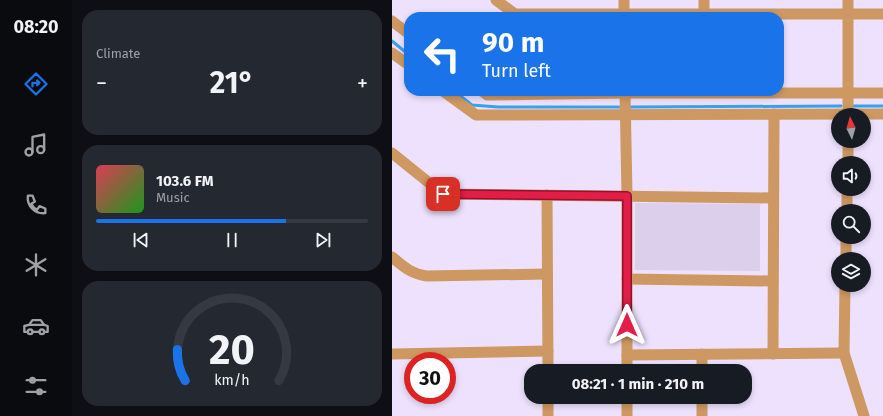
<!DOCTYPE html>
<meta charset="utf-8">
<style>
:root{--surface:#171b24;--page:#242831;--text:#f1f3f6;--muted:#9ea1a6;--line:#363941;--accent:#1a73e8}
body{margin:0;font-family:"Fira Sans",sans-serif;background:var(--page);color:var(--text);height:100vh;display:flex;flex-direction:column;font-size:15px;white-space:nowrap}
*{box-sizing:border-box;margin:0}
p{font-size:13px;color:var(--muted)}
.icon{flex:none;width:22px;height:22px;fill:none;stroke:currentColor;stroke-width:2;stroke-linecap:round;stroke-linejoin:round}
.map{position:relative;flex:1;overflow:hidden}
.sheet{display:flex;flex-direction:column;gap:10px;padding:10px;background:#0d0f14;width:320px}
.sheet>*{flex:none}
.top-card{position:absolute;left:12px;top:12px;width:380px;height:84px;border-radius:16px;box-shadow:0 2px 6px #0003;background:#1a73e8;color:#fff;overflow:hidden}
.needle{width:26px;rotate:355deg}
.fabs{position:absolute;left:439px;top:108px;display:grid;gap:8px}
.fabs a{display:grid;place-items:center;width:40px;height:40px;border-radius:50%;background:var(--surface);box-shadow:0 2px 6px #0003;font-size:20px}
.speed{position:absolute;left:12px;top:352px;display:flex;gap:8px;font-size:20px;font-weight:700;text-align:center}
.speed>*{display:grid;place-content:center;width:52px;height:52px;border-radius:50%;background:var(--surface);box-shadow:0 2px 6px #0003;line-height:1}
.speed .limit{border:6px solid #d22;background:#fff;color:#111}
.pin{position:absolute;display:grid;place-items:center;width:34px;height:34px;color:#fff;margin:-17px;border-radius:8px;box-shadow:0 2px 6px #0006}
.me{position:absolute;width:44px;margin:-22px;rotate:0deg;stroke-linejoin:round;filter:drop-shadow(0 0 3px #0008)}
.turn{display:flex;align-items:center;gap:14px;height:84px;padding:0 12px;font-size:18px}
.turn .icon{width:52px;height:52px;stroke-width:2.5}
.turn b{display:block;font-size:28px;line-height:34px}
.big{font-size:30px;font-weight:700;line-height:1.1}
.sheet .card{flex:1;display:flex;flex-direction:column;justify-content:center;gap:6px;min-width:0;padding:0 14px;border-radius:16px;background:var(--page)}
.sheet .dial{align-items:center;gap:0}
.dial svg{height:104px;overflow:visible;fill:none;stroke:var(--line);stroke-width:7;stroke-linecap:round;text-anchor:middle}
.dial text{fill:var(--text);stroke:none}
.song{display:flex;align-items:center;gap:12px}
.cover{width:48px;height:48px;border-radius:6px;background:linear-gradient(135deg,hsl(350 70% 55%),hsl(120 70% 35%))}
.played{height:4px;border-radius:2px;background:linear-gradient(90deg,var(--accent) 70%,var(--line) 70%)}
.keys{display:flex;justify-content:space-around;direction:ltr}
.heat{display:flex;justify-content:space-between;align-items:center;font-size:22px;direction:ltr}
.trip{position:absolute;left:132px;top:364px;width:228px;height:40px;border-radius:16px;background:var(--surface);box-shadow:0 2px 6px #0003;font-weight:700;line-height:40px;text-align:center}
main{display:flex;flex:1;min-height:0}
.tabs{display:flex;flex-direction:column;width:72px;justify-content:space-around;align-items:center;background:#090b0e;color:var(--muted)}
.tabs .icon{width:28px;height:28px}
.tabs .current{color:var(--accent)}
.tabs b{font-size:18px;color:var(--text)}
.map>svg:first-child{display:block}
</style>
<main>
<nav class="tabs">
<b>08:20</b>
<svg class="icon current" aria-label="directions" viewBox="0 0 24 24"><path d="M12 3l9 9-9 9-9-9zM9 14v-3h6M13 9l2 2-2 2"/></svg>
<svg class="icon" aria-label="music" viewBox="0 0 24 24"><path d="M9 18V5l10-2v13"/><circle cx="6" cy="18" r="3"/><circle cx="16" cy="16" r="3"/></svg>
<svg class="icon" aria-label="phone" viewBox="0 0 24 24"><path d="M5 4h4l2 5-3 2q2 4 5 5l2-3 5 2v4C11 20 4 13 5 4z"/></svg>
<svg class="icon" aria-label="climate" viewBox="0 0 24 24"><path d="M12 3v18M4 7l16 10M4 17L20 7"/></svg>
<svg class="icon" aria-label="car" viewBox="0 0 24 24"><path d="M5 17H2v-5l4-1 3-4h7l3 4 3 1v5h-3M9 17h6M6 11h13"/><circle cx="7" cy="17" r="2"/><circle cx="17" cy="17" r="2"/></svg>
<svg class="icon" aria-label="filters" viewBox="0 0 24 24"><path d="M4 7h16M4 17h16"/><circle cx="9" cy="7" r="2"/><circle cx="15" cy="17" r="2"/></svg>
</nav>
<section class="sheet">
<div class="card"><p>Climate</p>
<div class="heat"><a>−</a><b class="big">21°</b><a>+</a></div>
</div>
<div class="card">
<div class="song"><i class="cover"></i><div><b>103.6 FM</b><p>Music</p></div></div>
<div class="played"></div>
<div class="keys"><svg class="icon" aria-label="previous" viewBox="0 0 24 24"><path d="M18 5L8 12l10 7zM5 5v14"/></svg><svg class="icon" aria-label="pause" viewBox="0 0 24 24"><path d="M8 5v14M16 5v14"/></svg><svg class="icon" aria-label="next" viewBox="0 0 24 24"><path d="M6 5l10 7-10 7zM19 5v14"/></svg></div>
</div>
<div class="card dial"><svg viewBox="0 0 100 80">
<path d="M14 69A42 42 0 1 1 86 69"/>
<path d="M14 69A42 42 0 0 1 8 45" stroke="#1a73e8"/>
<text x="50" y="56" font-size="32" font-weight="700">20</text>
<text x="50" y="72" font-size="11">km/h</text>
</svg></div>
</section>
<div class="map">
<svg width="491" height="416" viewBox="0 0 491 416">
<rect width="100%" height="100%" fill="#ede1fd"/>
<polygon fill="#dccfec" points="243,203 368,204 368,271 243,270"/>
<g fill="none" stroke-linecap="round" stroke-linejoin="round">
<g stroke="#35a1f1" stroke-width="3">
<polyline points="0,41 17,55"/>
<polyline points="62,91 80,105 106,107 227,107"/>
<polyline points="462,106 491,106"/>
<polyline points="239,107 449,106"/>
</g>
<g stroke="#cd9862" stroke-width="11">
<polyline points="104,0 123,14 491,14"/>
<polyline points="456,0 456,115"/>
<polyline points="312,14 312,0"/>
<polyline points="232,17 232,0"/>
<polyline points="0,21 17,34"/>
<polyline points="0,53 17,65"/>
<polyline points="51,91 84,115 491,114"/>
<polyline points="90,91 95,95 233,93 491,93"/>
<polyline points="233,91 235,196 235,371"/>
<polyline points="0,153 51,194 381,198"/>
<polyline points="456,163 456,141"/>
<polyline points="155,195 156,371"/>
<polyline points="455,211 455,189"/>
<path d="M 0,257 C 12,267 19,274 35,276 L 155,274"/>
<polyline points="454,259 454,237"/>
<polyline points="235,279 381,281"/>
<polyline points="453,285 452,353 472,416"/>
<polyline points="0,354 156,351"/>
<polyline points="381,354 382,114"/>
<polyline points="235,355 452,353"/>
<polyline points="310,371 310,354"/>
<polyline points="156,397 156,416"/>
<polyline points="235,416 235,397"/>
<polyline points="310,416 310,397"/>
</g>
</g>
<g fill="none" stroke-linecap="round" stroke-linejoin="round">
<g stroke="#92132f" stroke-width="10">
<polyline id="route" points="51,194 235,196 235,325"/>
</g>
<use href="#route" stroke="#e11d48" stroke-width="7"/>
</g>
</svg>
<div class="fabs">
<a><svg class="needle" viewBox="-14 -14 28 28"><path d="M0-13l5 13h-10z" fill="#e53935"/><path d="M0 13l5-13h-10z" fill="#9ea1a6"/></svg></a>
<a><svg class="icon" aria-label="sound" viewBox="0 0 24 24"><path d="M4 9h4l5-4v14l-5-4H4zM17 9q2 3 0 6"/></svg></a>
<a><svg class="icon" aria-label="search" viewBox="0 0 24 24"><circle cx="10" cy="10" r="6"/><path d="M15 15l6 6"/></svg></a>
<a><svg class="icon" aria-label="layers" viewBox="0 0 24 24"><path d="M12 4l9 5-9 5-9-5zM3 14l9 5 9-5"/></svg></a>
</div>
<div class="speed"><div class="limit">30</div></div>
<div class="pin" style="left:51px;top:194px;background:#d93025"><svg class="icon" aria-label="arrive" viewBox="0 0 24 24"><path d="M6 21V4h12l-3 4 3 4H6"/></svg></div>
<svg class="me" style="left:235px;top:325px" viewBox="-20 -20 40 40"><path d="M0-17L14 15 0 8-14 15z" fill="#e11d48" stroke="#fff" stroke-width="4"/></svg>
<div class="trip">08:21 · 1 min · 210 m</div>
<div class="top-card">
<div class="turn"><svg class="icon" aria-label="left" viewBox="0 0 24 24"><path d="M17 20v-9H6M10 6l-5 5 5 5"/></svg><div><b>90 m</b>Turn left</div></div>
</div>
</div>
</main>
